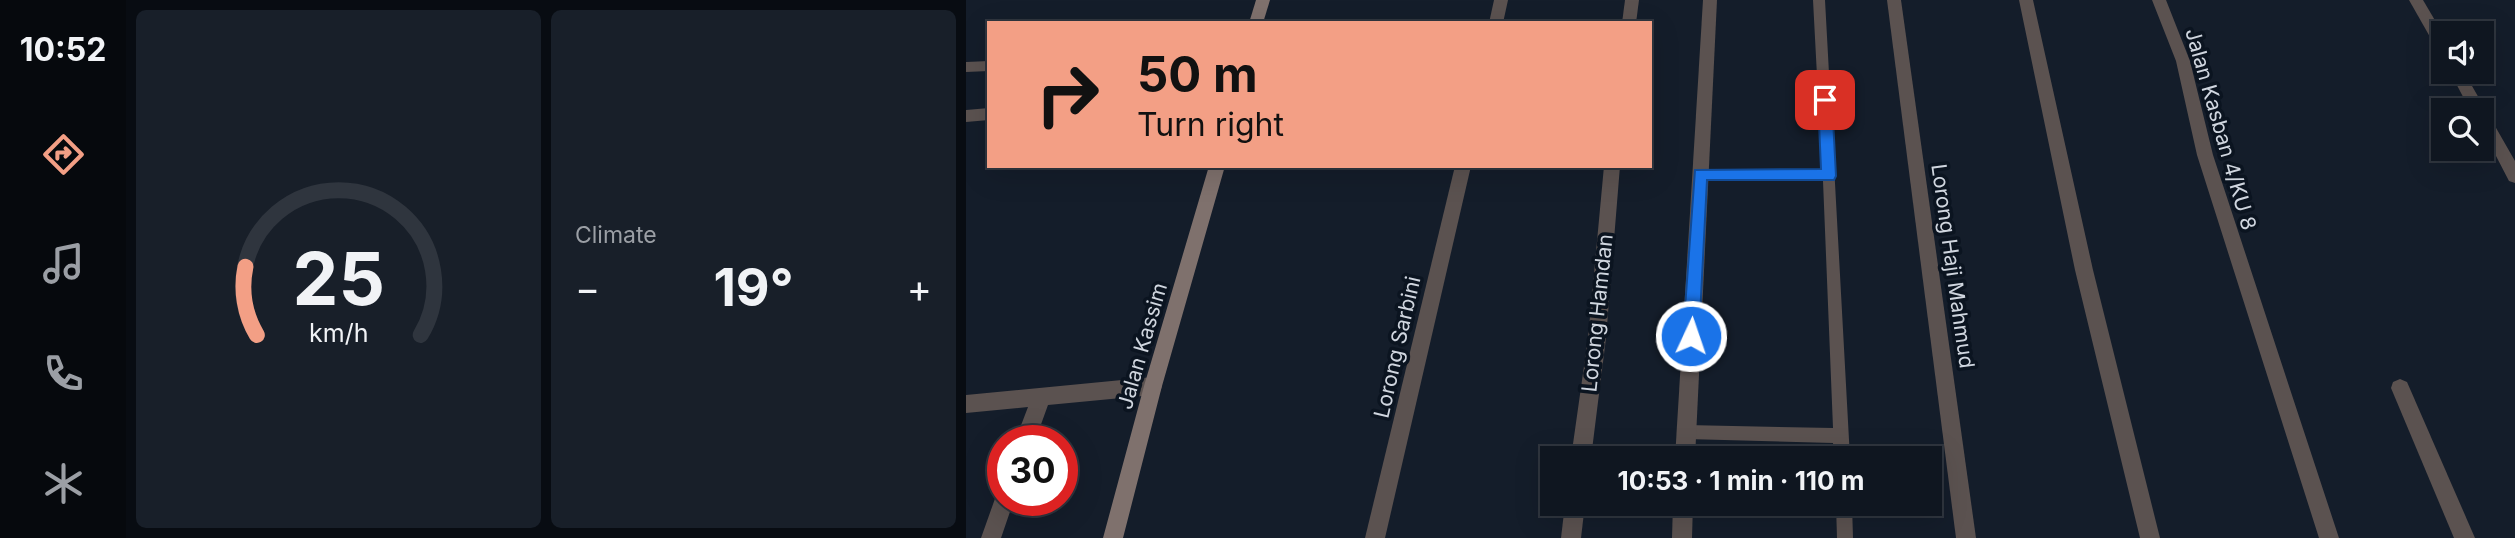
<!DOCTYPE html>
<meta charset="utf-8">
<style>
:root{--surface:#0f1620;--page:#181f29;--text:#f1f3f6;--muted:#9b9fa5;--line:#2f353e;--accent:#f39f85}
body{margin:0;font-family:Inter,sans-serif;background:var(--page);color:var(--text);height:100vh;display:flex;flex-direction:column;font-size:26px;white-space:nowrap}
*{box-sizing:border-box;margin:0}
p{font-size:23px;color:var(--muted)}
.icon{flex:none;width:38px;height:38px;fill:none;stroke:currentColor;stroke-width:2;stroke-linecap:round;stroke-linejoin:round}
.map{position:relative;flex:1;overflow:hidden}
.side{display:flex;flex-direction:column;gap:10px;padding:10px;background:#080c12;width:840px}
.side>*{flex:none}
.hud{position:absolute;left:21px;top:21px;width:665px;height:147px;border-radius:0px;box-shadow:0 7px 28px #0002,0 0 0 2px var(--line);background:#f39f85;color:#111;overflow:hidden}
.buttons{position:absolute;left:1465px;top:21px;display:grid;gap:14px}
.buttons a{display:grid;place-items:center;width:63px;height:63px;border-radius:0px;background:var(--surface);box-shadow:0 7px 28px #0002,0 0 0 2px var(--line);font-size:35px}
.speed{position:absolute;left:21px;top:425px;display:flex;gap:14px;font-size:35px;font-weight:700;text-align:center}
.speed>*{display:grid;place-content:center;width:91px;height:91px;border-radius:50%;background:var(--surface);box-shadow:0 7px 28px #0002,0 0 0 2px var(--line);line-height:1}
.speed .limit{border:10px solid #d22;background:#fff;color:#111}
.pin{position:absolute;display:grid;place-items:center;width:60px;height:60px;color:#fff;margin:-30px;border-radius:14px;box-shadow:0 4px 10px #0006}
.me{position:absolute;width:77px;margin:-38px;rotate:3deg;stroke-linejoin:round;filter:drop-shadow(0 0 5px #0008)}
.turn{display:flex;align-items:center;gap:24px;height:147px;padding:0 35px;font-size:32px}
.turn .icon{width:91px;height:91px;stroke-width:2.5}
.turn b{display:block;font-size:49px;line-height:60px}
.big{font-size:52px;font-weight:700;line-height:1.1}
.side .card{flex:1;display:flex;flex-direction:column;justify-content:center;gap:10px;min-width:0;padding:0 24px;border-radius:10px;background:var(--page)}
.side .dial{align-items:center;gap:0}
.dial svg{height:182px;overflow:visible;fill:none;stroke:var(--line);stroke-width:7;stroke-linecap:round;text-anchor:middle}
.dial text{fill:var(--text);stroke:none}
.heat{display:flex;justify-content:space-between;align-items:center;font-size:38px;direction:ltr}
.side .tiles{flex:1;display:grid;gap:10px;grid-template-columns:repeat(2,1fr)}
.trip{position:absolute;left:574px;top:446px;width:402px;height:70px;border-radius:0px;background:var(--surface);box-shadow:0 7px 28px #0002,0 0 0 2px var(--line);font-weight:700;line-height:70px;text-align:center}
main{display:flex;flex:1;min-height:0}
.tab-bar{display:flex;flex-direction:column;width:126px;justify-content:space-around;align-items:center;background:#06090d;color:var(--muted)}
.tab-bar .icon{width:49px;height:49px}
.tab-bar .on{color:var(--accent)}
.tab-bar b{font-size:32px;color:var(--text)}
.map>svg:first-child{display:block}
</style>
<main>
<nav class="tab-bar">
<b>10:52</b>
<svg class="icon on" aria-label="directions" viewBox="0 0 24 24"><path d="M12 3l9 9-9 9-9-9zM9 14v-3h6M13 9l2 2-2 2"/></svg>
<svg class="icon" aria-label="music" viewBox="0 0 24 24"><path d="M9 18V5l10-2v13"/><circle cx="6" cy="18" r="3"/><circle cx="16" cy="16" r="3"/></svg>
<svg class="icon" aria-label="phone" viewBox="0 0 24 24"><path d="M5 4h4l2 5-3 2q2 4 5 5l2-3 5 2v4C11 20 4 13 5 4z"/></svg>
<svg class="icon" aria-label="climate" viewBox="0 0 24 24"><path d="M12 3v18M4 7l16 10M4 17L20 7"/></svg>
</nav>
<section class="side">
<div class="tiles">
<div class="card dial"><svg viewBox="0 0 100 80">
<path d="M14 69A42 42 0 1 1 86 69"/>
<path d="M14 69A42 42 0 0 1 9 39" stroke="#f39f85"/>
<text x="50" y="56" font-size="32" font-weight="700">25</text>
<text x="50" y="72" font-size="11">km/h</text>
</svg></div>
<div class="card"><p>Climate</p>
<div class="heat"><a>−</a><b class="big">19°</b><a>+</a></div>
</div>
</div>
</section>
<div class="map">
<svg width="1549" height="538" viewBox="0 0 1549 538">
<rect width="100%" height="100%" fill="#141d2a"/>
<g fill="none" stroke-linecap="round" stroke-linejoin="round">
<g fill="#5b5250" fill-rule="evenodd">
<polygon points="847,0 859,0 884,458 868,458 867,443 720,439 714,437 712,432 714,427 720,425 867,428 857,181 734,179 727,174 734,169 856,171"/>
<polygon points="870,504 886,504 887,538 871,538"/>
</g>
<g fill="#5b5250" fill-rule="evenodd">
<polygon points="528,0 542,0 537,23 523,23"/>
<polygon points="659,0 673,0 670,23 656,23"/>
<polygon points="737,0 751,0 729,458 709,458"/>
<polygon points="921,0 935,0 1010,538 990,538"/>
<polygon points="1053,0 1067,0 1127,270 1194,538 1174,538 1109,270"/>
<polygon points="1186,0 1200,0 1224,61 1247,155 1373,538 1353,538 1231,155 1210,61"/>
<polygon points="1443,0 1457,0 1477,34 1477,52 1472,51"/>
<polygon points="23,61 23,71 0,72 0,62"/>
<polygon points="1484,72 1498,72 1549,161 1549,183 1543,181 1516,129 1516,110 1504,110"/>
<polygon points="23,108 23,120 0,122 0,110"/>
<polygon points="489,166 505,166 419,538 399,538"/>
<polygon points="638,166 654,166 640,338 625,458 605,458 622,338"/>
<polygon points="187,377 194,380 196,386 194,392 187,395 82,405 69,441 49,441 62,407 0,413 0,395"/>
<polygon points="1434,379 1441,382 1509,538 1488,538 1425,388 1427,382"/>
<polygon points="37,490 37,500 48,500 35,538 15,538 31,493"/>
<polygon points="599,504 619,504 615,538 595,538"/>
<polygon points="707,504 727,504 726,538 706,538"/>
</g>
<g fill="#7f716d" fill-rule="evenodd">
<polygon points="290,0 304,0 297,23 283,23"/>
<polygon points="243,166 259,166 196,386 157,538 137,538 178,386"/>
</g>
</g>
<polygon fill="#1a73e8" stroke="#114b97" stroke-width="2" points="859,95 866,100 870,176 868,180 741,180 733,336 731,341 725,343 719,341 717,336 729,170 855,169 852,100"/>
<g text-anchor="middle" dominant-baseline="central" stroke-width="7" stroke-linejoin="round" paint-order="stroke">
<g font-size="21" fill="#d0d6df" stroke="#0b1420">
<text transform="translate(1255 129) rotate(74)">Jalan Kasban 4/KU 8</text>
<text transform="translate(987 266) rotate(82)">Lorong Haji Mahmud</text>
<text transform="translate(631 313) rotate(-84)">Lorong Hamdan</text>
<text transform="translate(176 346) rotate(-74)">Jalan Kassim</text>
<text transform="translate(431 347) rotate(-77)">Lorong Sarbini</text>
</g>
</g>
</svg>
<div class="buttons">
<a><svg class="icon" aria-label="sound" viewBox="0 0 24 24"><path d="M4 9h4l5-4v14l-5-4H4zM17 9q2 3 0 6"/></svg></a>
<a><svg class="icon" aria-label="search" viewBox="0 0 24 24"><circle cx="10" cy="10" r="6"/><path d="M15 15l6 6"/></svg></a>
</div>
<div class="speed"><div class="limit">30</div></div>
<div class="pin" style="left:859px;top:100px;background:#d93025"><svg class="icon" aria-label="arrive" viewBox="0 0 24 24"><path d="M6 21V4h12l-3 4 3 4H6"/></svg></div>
<svg class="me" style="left:725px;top:336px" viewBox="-20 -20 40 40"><circle r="17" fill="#1a73e8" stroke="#fff" stroke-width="3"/><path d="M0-11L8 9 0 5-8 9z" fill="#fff"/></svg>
<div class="trip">10:53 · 1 min · 110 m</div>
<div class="hud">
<div class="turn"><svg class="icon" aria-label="right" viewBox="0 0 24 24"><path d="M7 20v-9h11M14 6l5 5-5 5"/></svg><div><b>50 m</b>Turn right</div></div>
</div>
</div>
</main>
